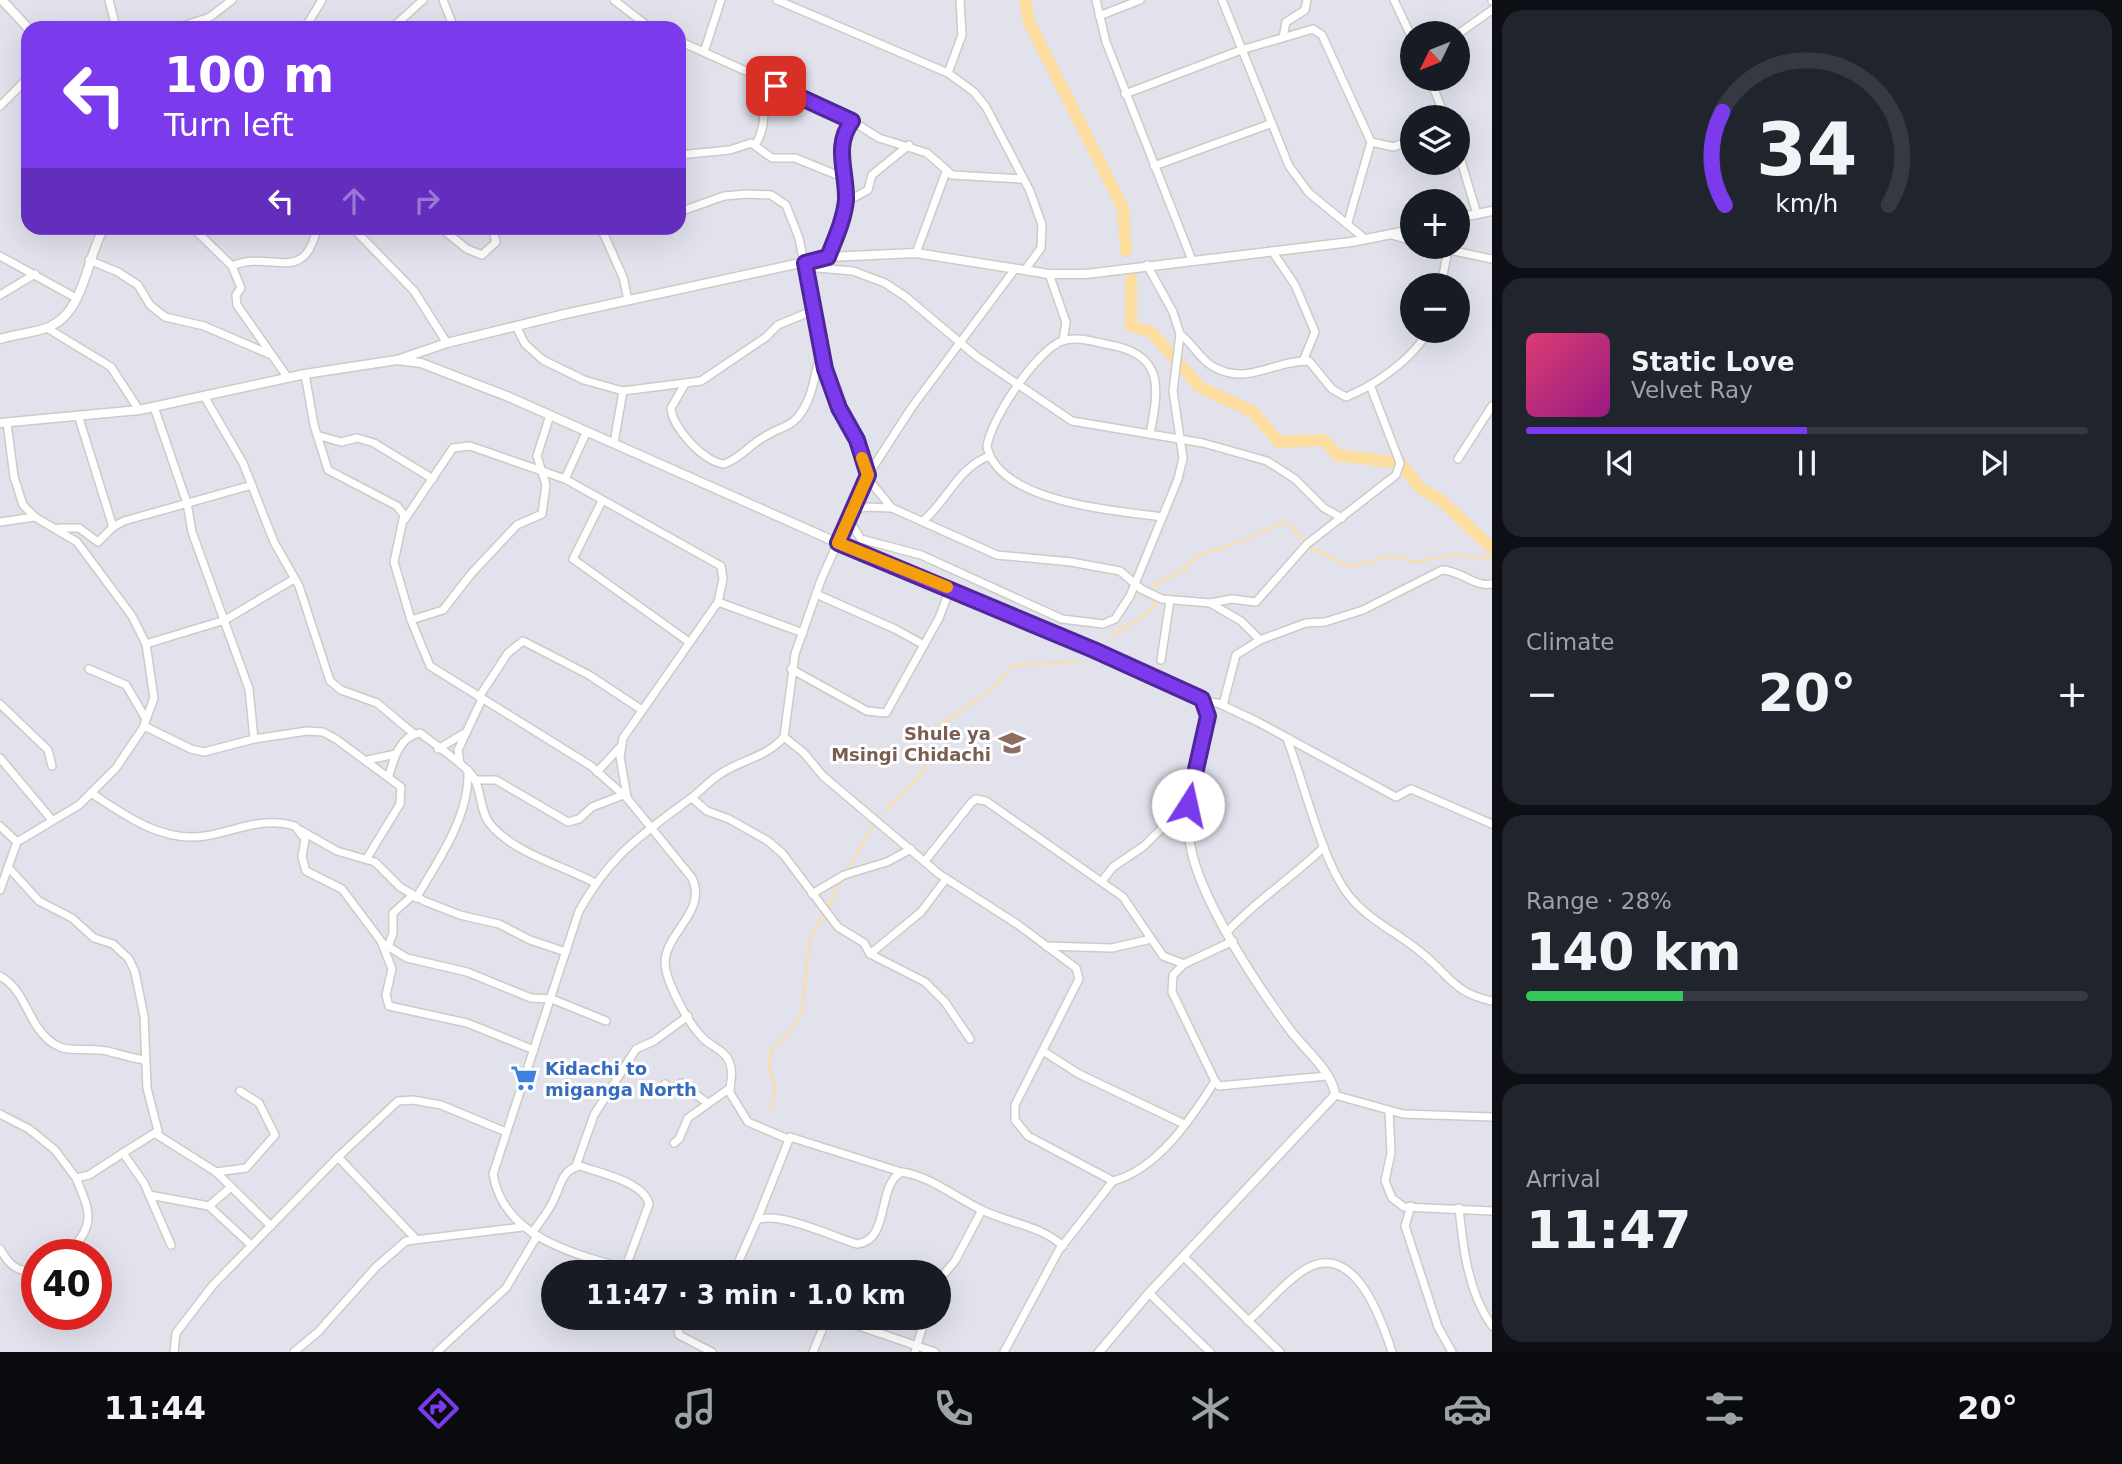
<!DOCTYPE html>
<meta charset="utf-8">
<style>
:root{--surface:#171b24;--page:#20242c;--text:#f1f3f6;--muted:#9ea1a6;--line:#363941;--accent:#7c3aed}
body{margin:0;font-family:"DejaVu Sans",sans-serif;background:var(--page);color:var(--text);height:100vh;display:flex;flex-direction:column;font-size:26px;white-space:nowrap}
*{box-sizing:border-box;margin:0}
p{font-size:23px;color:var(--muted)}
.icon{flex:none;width:38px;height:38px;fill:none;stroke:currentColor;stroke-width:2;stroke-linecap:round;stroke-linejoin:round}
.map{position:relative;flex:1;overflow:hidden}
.sheet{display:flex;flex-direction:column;gap:10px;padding:10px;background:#0d0f14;width:630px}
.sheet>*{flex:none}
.guide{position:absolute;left:21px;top:21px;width:665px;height:214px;border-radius:21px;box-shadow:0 7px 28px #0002;background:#7c3aed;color:#fff;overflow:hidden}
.needle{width:46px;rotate:227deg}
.tools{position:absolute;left:1400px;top:21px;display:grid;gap:14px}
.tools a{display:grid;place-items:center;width:70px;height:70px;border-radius:50%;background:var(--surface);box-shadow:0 7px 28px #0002;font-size:35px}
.speed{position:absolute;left:21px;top:1239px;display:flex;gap:14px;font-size:35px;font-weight:700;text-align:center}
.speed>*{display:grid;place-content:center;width:91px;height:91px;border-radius:50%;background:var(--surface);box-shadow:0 7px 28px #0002;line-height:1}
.speed .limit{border:10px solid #d22;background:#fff;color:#111}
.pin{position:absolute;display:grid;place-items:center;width:60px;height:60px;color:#fff;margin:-30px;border-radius:14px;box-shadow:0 4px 10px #0006}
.me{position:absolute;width:77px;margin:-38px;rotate:10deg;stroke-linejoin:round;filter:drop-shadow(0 0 5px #0008)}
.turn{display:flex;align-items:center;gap:24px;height:147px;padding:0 28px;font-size:32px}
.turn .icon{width:91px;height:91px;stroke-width:2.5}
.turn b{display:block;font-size:49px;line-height:60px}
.lanes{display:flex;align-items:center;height:66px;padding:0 28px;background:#0003;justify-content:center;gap:35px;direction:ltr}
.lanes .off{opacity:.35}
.big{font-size:52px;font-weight:700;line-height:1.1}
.sheet .tile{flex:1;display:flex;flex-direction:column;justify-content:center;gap:10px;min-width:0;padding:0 24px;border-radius:21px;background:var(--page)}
.sheet .dial{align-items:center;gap:0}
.dial svg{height:182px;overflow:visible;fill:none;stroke:var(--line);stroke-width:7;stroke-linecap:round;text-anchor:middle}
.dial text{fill:var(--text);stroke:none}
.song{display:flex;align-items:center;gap:21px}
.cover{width:84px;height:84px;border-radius:10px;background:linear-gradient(135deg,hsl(340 70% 55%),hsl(310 70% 35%))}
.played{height:7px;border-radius:4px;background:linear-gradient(90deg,var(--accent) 50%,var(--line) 50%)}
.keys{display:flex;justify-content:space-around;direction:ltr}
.heat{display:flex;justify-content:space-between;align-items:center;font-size:38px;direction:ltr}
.charge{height:10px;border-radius:5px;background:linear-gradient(90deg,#34c759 28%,var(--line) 0)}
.trip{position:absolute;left:541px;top:1260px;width:410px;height:70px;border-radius:35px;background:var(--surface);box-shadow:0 7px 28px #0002;font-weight:700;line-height:70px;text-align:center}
.menu{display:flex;height:112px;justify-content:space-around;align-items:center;background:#090b0e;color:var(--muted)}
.menu .icon{width:49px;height:49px}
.menu .on{color:var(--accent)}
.menu b{font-size:32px;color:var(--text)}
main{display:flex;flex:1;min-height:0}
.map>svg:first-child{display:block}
</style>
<main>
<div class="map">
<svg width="1492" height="1352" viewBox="0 0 1492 1352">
<rect width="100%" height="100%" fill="#e2e2ed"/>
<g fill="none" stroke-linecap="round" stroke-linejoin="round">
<g stroke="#fedea0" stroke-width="2">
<polyline points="1309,546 1349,567 1390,556 1417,562 1455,554 1492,560"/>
<polyline points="1152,593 1154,585 1185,569 1195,557 1243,541 1283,522 1289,524 1305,542"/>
<path d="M 1111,637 C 1125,626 1142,619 1154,607 L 1152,598"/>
<polyline points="886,810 924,771 922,747 936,728 995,687 1012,665 1080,662"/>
<polyline points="845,873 872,828"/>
<polyline points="828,907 841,881"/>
<polyline points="771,1110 776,1086 769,1070 771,1051 792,1030 802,1011 810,937 825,912"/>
</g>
<g stroke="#fedea0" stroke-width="12">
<polyline points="1025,0 1029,22 1123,208 1126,251"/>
<polyline points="1131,279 1131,326 1151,332 1200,387 1253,412 1279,442 1324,440 1337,455 1400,463 1421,489 1441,500 1492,549"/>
</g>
<g stroke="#cccbc5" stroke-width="10">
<g id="minor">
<polyline points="109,0 116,28"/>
<polyline points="443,0 454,28"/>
<polyline points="614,0 650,28"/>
<polyline points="777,0 948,73 974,92 986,107 1030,191 1042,225 1041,248 1025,270"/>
<polyline points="1096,0 1106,42 1192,260"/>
<polyline points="1222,0 1289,166 1309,193 1364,238"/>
<polyline points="1394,0 1412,38"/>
<polyline points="1492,0 1492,1"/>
<polyline points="1099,16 1140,0"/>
<polyline points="177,28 210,17 232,0"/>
<polyline points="305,28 322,0"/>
<polyline points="392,28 423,0"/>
<polyline points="1458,34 1492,10"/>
<polyline points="1283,37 1286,22 1305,10 1307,0"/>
<polyline points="679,41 839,113 879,138 927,153 952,175 1021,179"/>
<polyline points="704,52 721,0"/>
<polyline points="948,73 962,35 960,0"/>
<path d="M 753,75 C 764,98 769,121 756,144"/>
<polyline points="1430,79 1445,117"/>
<polyline points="1125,94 1241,50 1313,29 1322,35 1371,142 1394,147 1412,139"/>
<polyline points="0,106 28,78"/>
<polyline points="1458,151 1477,214"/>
<polyline points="679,155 730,150 751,143 772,158 795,158 842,177"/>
<polyline points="1154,166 1270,124"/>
<polyline points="846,202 868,190 872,175 909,145"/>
<polyline points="679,212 724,196 747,194 771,195 786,205 799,238 825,369 839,408 857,441 869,480 891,507"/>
<polyline points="1348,222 1371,142"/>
<polyline points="193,228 232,266 241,288 236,295 237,305 288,378"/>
<polyline points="353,228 414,291 447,343"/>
<polyline points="441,228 467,249 482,255 496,242 492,228"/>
<polyline points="601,228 623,277 628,300"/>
<polyline points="1392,235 1412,241"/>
<polyline points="1435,247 1492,259"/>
<polyline points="1272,251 1295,285 1315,332 1303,361"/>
<polyline points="916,253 946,172"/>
<polyline points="0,256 76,298"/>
<path d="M 828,257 C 834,240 843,223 845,205 C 849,176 832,147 852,121"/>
<polyline points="89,260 118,272 138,285 150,305 165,317 204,326 269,354"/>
<path d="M 232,266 C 271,249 304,287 317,228"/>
<polyline points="806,267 853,271 885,283 906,297 976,356 1072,421 1203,443 1267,461 1295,479 1324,508 1342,518"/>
<polyline points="1049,274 1066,322 1063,341"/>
<polyline points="1441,285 1448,250"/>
<polyline points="0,295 35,274"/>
<polyline points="516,326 525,344 543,360 584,380 623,391 701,381 766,337 778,325 812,311"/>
<polyline points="47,328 111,367 139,410"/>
<path d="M 1180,334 C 1192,343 1200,359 1212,366 C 1247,387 1273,360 1309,361 L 1332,389 L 1346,397 C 1374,386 1414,358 1428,331"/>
<path d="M 305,374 L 314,425 L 328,470 L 397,506 L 404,515 L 394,562 L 411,620 L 430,666 L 591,766 L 627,798 L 692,878 C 708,911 665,933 665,963 C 666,983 690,1027 705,1040 C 713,1047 725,1051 729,1061 C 734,1073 730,1081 730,1093 L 748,1122 L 788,1139"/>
<path d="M 685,384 L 671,408 C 672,428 705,463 724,464 C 741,458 749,445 764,437 C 785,424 796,428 808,400 C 815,386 814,370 822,354"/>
<polyline points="204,396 243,463 274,542 299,586 330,681 341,690 377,703 414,734"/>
<polyline points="154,407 187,503 192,532 249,689 254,739"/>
<polyline points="79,418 113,527 124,521 252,485"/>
<path d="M 1150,434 C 1160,384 1163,353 1105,344 C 1092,341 1075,336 1062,341 C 1036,351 990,420 987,447 C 1000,503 1115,510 1161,517"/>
<polyline points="320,436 341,442 357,438 374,443 433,479"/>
<polyline points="614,443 623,391"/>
<polyline points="1458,459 1492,406"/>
<polyline points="565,479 586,433"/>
<polyline points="602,501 573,559 689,642"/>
<polyline points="852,512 864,507 892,508 997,555 1071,562 1120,571 1141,589 1162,599 1210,603 1232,599 1256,602 1307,544 1396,475 1400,463 1370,385"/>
<polyline points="405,519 453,448 470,446 565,479 721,566 723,579 718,602 623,738 620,757 627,797"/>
<polyline points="848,519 861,539 921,555 1062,619 1103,624 1115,619 1130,596 1178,479 1183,458 1173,391 1180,334 1173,312 1147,265"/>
<path d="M 923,521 C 947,501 959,466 990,456"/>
<polyline points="0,522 34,517"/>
<polyline points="59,528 79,528 98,542 113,527"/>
<polyline points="816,594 895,629 924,645"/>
<polyline points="718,602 803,633"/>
<polyline points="1210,603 1241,621 1260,640"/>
<polyline points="411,620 443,610 471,574 517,525 542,514 546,485 537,456 550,415"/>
<polyline points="146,644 225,620 294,579"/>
<polyline points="1161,660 1170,600"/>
<polyline points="89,669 126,685 146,719"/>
<polyline points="791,669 867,711 886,713 939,618 950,589"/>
<polyline points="479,697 508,653 523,641 589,675 642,710"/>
<polyline points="1205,702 1218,703 1258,722 1396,797 1411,789 1492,824"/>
<polyline points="0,704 48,750 52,766"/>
<path d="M 1223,705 L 1236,655 L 1260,640 L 1306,623 L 1325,622 L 1363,610 L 1442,570 C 1460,570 1476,588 1492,584"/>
<polyline points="144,726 191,749 204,752 254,739 307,731 323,732 336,739 401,787 400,804 367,858"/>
<path d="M 784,737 L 804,753 L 823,776 L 939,874 L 1017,924 L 1076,968 L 1079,979 L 1015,1105 L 1015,1120 L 1028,1136 L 1113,1181 C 1158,1169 1191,1119 1215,1081 L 1172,992 L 1173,975 L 1184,964 L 1163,956 L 1123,897 L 986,801 L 976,799 L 971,803 L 925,861"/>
<path d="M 1287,739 C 1304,782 1323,866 1351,898 C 1370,921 1400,934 1423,954 C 1451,977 1454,993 1492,1001"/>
<polyline points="438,749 463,734"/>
<polyline points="0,758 52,820"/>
<polyline points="368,760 396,754"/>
<polyline points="460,763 458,750 482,699"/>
<polyline points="597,772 620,747"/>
<path d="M 389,775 C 394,758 400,736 420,733 C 432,742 468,767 474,778 C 482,793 480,812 490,824 C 515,854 562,865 595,883"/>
<polyline points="475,780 496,780 568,822 579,819 592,807 623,795"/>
<path d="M 91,793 C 125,815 162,843 205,836 C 236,831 262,816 295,826 L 305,839 L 302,857 L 306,871 L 342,889 L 381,941 L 392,969 L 386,995 L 389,1006 L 467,1023 L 534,1050"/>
<polyline points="692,798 707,811 729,819 768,841 783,854 838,927 864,943 870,954 925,982 945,1002 970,1039"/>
<polyline points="0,826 17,842"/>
<polyline points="300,830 337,851 375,862 400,887 424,901 460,915 499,924 530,940 566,952"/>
<polyline points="8,867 39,901 72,918 94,938 113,944 129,959 135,972 144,1016 147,1088 158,1131 123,1153"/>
<polyline points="1102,881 1113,867 1144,846 1170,820 1186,817"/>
<polyline points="0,890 17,842 79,805 116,768 143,728 154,698 146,644 132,616 77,542 35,517 23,505 14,477 7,423"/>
<polyline points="812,894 844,875 887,862 911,849"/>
<path d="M 416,898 C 438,861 470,816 468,770"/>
<path d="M 1228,931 C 1257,900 1293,877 1324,847"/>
<polyline points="384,944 407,958 467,972 531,998 552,999 606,1021"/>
<polyline points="1046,946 1112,948 1151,939"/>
<polyline points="388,947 393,933 393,913 412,896"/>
<polyline points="870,954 921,912 946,879"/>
<polyline points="1184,964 1233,941"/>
<path d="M 0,976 C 21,988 25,1009 38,1028 C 61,1060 78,1045 107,1051 C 119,1054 131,1058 144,1060"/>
<polyline points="1043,1051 1079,1074 1184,1124"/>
<polyline points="1215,1081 1219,1086 1327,1076"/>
<polyline points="665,1084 672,1090 681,1083 706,1102"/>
<polyline points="1335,1095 1403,1114 1492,1117"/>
<polyline points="1389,1111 1391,1153 1385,1181 1392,1198 1404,1207 1492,1211"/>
<polyline points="0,1114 29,1129 55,1150 76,1178 89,1175 123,1153 144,1183 171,1245"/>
<polyline points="156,1134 216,1172 271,1226"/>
<polyline points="674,1143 679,1139 688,1118 730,1088"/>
<polyline points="338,1157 414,1237"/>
<polyline points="576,1166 594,1115 636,1049 654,1041 688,1016"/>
<polyline points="216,1172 246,1168 275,1135 259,1103 240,1091"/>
<polyline points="149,1195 209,1206 251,1245"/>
<polyline points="209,1206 231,1187"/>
<polyline points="1411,1206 1405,1226 1438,1327 1452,1352"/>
<path d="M 1459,1208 C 1463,1248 1468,1292 1492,1326"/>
<polyline points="757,1220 790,1137 901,1172"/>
<path d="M 532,1233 C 538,1224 546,1215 551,1205 C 560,1191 560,1169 580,1166 C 600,1173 644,1182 649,1204 L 625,1269"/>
<path d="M 0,1249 C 9,1264 18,1275 37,1269"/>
<path d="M 67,1255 C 96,1224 91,1214 76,1178"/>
<polyline points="1185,1258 1280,1352"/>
<path d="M 637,1272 C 581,1255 504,1241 493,1174 L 579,911 C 611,854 640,836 691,798 C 701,791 709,781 720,774 C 741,760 767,757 784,737 L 795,654 L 821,580 L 868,475 L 912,407 L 1015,269"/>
<path d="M 734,1272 L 757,1220 C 779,1211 831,1236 857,1244 C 891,1241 876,1184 902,1172 C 935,1178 955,1198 984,1211 C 1012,1224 1039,1225 1063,1246"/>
<polyline points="938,1281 955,1261 982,1210"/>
<polyline points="1149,1293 1210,1352"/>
<polyline points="677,1318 679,1335 712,1352"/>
<polyline points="835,1318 935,1352"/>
<path d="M 1248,1321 C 1267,1305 1283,1283 1304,1270 C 1354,1239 1381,1318 1392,1352"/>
<polyline points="174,1352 176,1333 213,1285 338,1157 398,1101 413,1100 441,1105 506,1132"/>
<polyline points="294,1352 318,1332 376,1267 406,1241 523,1227"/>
<polyline points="437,1352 506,1288 537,1236"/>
<polyline points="813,1352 827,1318"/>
<polyline points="915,1352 925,1318"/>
<polyline points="1004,1352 1059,1250 1113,1181"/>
</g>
</g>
<g stroke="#cccbc5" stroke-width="11">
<g id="tertiary">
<polyline points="2,0 28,28"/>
<polyline points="1458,218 1492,211"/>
<path d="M 0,339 C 15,334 34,333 49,327 C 85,312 86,258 104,228"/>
<path d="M 397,360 L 421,363 L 509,397 L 838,543 L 1094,650 L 1205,702 C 1212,720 1201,737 1197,754 C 1188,791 1183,827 1195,864 C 1212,917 1257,985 1290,1030 C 1304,1049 1333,1072 1335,1095 L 1149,1293 L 1099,1352"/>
<polyline points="0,423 139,410 305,374 397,360 447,343 565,314 828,257 916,253 1049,274 1086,274 1351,242 1412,230"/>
</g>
</g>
<use href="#minor" stroke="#fff" stroke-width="7"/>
<use href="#tertiary" stroke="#fff" stroke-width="8"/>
</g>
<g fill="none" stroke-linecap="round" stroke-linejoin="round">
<g stroke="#51269a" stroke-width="18">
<path id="route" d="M 776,86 L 852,121 C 833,146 847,172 846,200 C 844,220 835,239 828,257 L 805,263 L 825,369 L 839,408 L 857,440 L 868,475 L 838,543 L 1094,650 L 1202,699 L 1208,716 L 1188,805"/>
</g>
<use href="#route" stroke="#7c3aed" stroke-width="12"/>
<polyline stroke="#f59e0b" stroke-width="12" points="862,458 868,475 838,543 947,587"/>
</g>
<defs>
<g id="school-bare" transform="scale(2.1)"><path d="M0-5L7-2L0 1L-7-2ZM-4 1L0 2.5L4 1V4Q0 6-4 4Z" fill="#8d6e63" stroke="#fff" stroke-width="2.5" paint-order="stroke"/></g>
<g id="supermarket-bare" transform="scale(2.1)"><path d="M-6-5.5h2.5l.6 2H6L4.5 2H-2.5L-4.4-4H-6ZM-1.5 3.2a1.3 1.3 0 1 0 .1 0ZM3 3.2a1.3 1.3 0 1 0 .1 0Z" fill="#3f7fe0" stroke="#fff" stroke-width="2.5" paint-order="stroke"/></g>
</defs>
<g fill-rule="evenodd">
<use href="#school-bare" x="1012" y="743"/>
<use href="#supermarket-bare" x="524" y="1078"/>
</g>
<g text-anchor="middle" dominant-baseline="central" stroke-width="6" stroke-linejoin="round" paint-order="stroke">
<g font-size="18" font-weight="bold" fill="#785e54" stroke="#fff" text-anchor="end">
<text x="991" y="733">Shule ya<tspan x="991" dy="21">Msingi Chidachi</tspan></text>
</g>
<g font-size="18" font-weight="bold" fill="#366cbe" stroke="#fff" text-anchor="start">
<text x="545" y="1068">Kidachi to<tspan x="545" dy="21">miganga North</tspan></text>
</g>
</g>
</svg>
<div class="tools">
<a><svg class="needle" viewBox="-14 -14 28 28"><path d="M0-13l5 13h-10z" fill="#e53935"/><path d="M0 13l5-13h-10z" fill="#9ea1a6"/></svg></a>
<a><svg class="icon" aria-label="layers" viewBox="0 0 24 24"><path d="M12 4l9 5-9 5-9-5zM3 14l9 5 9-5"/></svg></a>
<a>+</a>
<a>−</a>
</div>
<div class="speed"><div class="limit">40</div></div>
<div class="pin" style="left:776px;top:86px;background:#d93025"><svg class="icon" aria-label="arrive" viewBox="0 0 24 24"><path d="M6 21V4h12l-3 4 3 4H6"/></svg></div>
<svg class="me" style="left:1188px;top:805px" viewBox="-20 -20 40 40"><circle r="19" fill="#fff"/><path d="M0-13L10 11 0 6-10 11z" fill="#7c3aed"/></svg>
<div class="trip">11:47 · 3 min · 1.0 km</div>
<div class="guide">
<div class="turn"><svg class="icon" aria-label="left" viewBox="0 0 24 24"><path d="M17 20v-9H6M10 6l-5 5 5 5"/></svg><div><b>100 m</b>Turn left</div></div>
<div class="lanes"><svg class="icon" aria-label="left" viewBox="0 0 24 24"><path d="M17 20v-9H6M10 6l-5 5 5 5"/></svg><svg class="icon off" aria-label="ahead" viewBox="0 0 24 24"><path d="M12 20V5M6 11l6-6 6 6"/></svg><svg class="icon off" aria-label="right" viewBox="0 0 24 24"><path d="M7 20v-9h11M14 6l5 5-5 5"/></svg></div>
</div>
</div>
<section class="sheet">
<div class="tile dial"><svg viewBox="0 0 100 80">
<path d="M14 69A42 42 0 1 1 86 69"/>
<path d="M14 69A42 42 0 0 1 13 28" stroke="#7c3aed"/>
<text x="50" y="56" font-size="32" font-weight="700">34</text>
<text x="50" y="72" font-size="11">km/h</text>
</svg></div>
<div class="tile">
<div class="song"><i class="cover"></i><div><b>Static Love</b><p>Velvet Ray</p></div></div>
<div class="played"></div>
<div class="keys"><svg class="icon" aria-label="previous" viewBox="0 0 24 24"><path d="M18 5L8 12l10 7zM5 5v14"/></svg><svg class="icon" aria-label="pause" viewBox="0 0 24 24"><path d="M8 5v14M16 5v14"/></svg><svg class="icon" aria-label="next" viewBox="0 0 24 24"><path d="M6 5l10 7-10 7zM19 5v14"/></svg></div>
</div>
<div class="tile"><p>Climate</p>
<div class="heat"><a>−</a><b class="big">20°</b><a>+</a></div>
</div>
<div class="tile"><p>Range · 28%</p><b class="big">140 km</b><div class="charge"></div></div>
<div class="tile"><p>Arrival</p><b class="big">11:47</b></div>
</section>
</main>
<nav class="menu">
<b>11:44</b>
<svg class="icon on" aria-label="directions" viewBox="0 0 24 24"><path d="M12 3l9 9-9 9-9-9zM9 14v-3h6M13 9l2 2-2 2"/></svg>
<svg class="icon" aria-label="music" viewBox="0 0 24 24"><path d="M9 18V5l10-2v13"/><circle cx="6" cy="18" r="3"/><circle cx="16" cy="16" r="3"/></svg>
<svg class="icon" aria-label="phone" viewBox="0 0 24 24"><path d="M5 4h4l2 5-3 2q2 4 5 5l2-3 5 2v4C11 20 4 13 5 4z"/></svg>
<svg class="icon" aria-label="climate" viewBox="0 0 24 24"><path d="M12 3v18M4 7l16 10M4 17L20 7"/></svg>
<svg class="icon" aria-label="car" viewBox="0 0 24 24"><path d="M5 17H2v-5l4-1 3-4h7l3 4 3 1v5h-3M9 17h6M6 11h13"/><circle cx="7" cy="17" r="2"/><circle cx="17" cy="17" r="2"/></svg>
<svg class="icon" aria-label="filters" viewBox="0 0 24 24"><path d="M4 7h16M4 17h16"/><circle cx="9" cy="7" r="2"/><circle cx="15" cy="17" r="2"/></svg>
<b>20°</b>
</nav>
